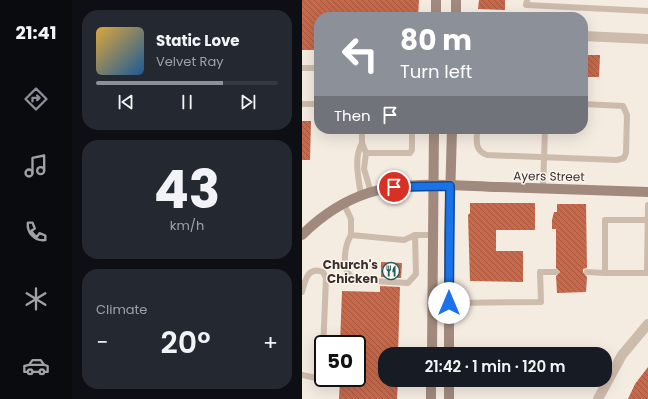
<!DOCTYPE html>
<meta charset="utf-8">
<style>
:root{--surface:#171b24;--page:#242831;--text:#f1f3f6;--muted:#9ea1a6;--line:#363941;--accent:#8c9099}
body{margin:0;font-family:Poppins,sans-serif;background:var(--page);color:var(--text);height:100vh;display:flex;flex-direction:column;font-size:15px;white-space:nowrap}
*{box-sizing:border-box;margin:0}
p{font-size:13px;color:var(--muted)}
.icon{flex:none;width:22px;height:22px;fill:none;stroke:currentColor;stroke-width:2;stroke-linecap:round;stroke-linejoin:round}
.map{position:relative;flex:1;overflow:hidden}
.drawer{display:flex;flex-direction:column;gap:10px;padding:10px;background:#0d0f14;width:230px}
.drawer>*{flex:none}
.guide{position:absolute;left:12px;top:12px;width:274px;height:122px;border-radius:16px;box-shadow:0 4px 16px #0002;background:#8c9099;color:#fff;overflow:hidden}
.speed{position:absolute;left:12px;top:335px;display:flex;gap:8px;font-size:20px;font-weight:700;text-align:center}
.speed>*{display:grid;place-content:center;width:52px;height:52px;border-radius:50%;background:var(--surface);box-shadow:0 4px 16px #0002;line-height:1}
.speed .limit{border:2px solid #111;border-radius:6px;background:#fff;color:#111}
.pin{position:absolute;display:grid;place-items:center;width:34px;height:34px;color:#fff;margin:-17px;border:2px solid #fff;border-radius:50%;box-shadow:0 1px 4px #0007}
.me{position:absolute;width:44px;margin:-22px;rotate:0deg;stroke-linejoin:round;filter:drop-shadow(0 0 3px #0008)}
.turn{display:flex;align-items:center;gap:14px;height:84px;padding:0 20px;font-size:18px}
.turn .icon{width:52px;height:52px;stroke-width:2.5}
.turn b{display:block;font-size:28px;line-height:34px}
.then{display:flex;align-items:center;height:38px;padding:0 20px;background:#0003;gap:8px;font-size:15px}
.big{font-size:30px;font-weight:600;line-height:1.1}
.drawer .tile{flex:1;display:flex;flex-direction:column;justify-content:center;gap:6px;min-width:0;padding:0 14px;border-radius:16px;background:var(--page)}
.drawer .dial{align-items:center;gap:0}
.dial b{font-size:52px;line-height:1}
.song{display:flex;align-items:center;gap:12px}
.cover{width:48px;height:48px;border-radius:6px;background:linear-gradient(135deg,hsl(40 70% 55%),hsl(210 70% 35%))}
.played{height:4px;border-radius:2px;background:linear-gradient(90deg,var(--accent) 70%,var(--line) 70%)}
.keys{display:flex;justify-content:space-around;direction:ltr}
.heat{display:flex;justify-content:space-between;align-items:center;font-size:22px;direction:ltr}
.trip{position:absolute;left:76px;top:347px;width:234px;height:40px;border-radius:16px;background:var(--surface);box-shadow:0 4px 16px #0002;font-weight:600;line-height:40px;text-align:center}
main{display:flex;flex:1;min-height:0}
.tabs{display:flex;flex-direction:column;width:72px;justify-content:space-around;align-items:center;background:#090b0e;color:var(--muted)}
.tabs .icon{width:28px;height:28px}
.tabs .active{color:var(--accent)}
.tabs b{font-size:18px;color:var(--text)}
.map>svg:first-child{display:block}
</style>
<main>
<nav class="tabs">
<b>21:41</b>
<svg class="icon active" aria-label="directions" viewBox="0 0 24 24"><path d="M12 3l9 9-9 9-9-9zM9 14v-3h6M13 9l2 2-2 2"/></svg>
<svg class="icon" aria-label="music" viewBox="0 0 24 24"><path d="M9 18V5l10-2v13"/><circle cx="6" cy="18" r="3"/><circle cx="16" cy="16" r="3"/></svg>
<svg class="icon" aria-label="phone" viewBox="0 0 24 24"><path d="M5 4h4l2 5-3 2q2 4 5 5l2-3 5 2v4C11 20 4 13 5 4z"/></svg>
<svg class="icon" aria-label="climate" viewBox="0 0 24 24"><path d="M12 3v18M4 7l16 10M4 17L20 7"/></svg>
<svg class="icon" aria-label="car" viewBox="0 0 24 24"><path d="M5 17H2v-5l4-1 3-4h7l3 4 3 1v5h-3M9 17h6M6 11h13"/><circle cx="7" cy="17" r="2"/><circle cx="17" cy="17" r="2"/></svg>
</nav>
<section class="drawer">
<div class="tile">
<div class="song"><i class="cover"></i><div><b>Static Love</b><p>Velvet Ray</p></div></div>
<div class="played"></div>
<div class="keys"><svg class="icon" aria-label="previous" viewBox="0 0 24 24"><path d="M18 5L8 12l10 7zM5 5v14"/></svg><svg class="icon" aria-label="pause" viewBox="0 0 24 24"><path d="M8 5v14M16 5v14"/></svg><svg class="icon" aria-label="next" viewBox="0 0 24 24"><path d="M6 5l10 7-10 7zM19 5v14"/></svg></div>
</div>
<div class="tile dial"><b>43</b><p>km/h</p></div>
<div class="tile"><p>Climate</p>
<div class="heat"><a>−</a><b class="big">20°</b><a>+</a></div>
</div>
</section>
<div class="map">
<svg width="346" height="399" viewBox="0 0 346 399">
<defs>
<pattern id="building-back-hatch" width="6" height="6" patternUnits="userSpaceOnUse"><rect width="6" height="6" fill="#c8694b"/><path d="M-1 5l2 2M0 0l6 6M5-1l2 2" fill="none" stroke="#a4573f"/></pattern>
</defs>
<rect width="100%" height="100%" fill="#f4ebe1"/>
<g fill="url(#building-back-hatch)">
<polygon points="0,0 117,0 116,17 17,17 17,50 0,50"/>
<polygon points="177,0 203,0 203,10 176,9"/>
<polygon points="284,55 298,55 297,77 283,77"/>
<polygon points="0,121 9,121 8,160 0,160"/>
<polygon points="168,203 233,203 233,230 194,230 194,251 221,251 221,282 168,281 166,215 168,213"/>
<polygon points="255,204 284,204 285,268 281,269 281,272 285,277 284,292 255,293 254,276 258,272 254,268 254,229 250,229 250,220 252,212 255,212"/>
<polygon points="79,262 100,263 99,278 79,277"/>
<polygon points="78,286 98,287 96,354 83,354 83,380 96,380 95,399 37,399 38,378 55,378 55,344 38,344 40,291 78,292"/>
<polygon points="346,367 346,399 326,399 333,384"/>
</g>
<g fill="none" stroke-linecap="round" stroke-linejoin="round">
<g stroke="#cdbbac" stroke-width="6">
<polyline points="225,0 224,5 346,11"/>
<polyline points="0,68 17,68"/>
<polyline points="0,104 17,104"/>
<polyline points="60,129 60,143 64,153"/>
<path d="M 175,129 C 175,141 172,150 185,155 L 315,160 L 322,158 L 324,153 L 325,115 L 321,106 L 281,104"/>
<polyline points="241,189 243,129"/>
<polyline points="69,192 62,169 64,153 108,153 110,150 110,129"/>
<path d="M 59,196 C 57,179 51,159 60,143"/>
<polyline points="42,204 49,219 49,235 102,240 113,235 131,235"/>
<polyline points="346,220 303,220 303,273 345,273 346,205"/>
<path d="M 49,235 C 42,247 38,273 54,280 L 106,283 L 114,274 L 113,235"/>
<polyline points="285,272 303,273"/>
<path d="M 0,292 C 3,280 6,266 21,272 L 24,278 L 20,374 L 14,378 L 0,375"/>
<polyline points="147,303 239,302 238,272 254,272"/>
</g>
<g stroke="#cdbbac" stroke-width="10">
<polyline points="281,36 346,39"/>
<polyline points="296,399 320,355 346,324"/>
</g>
<g stroke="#a18a7d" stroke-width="10">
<polyline points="134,17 134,0"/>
<polyline points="154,17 154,0"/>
<path d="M 0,235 C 18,217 42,201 66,193 C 107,180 155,186 197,187 C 246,189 296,190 346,192"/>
<polyline points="130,354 132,129"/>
<polyline points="147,354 147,236 150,129"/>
<polyline points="129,399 129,380"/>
<polyline points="147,399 147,380"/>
</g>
</g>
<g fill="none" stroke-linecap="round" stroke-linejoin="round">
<g stroke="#114b97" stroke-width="10">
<polyline id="route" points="92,187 148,186 147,303"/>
</g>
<use href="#route" stroke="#1a73e8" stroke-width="7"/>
</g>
<defs>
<g id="restaurant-ring" transform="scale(0.9)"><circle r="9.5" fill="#fbf5ee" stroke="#1f5a5e" stroke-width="1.5"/><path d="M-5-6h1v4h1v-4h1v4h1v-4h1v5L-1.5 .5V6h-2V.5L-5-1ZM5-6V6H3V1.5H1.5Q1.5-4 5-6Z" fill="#1f5a5e"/></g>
</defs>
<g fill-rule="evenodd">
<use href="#restaurant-ring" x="89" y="271"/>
</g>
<g text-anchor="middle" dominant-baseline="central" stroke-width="3" stroke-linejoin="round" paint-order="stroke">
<g font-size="12" fill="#3b302b" stroke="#fbf5ee">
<text transform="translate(247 176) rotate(1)">Ayers Street</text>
</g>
<g font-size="12" font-weight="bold" fill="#3b302b" stroke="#fbf5ee" text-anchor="end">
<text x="76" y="264">Church's<tspan x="76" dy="14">Chicken</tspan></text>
</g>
</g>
</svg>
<div class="speed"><div class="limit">50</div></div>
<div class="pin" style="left:92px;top:187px;background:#d93025"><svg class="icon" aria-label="arrive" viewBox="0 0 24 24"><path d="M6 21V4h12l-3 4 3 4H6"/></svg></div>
<svg class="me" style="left:147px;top:303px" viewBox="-20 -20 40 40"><circle r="19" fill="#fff"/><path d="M0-13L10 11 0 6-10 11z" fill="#1a73e8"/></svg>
<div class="trip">21:42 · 1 min · 120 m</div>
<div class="guide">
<div class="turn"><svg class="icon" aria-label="left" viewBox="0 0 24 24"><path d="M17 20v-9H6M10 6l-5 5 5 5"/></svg><div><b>80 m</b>Turn left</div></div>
<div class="then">Then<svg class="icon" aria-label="arrive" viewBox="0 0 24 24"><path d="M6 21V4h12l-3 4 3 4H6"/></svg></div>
</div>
</div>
</main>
